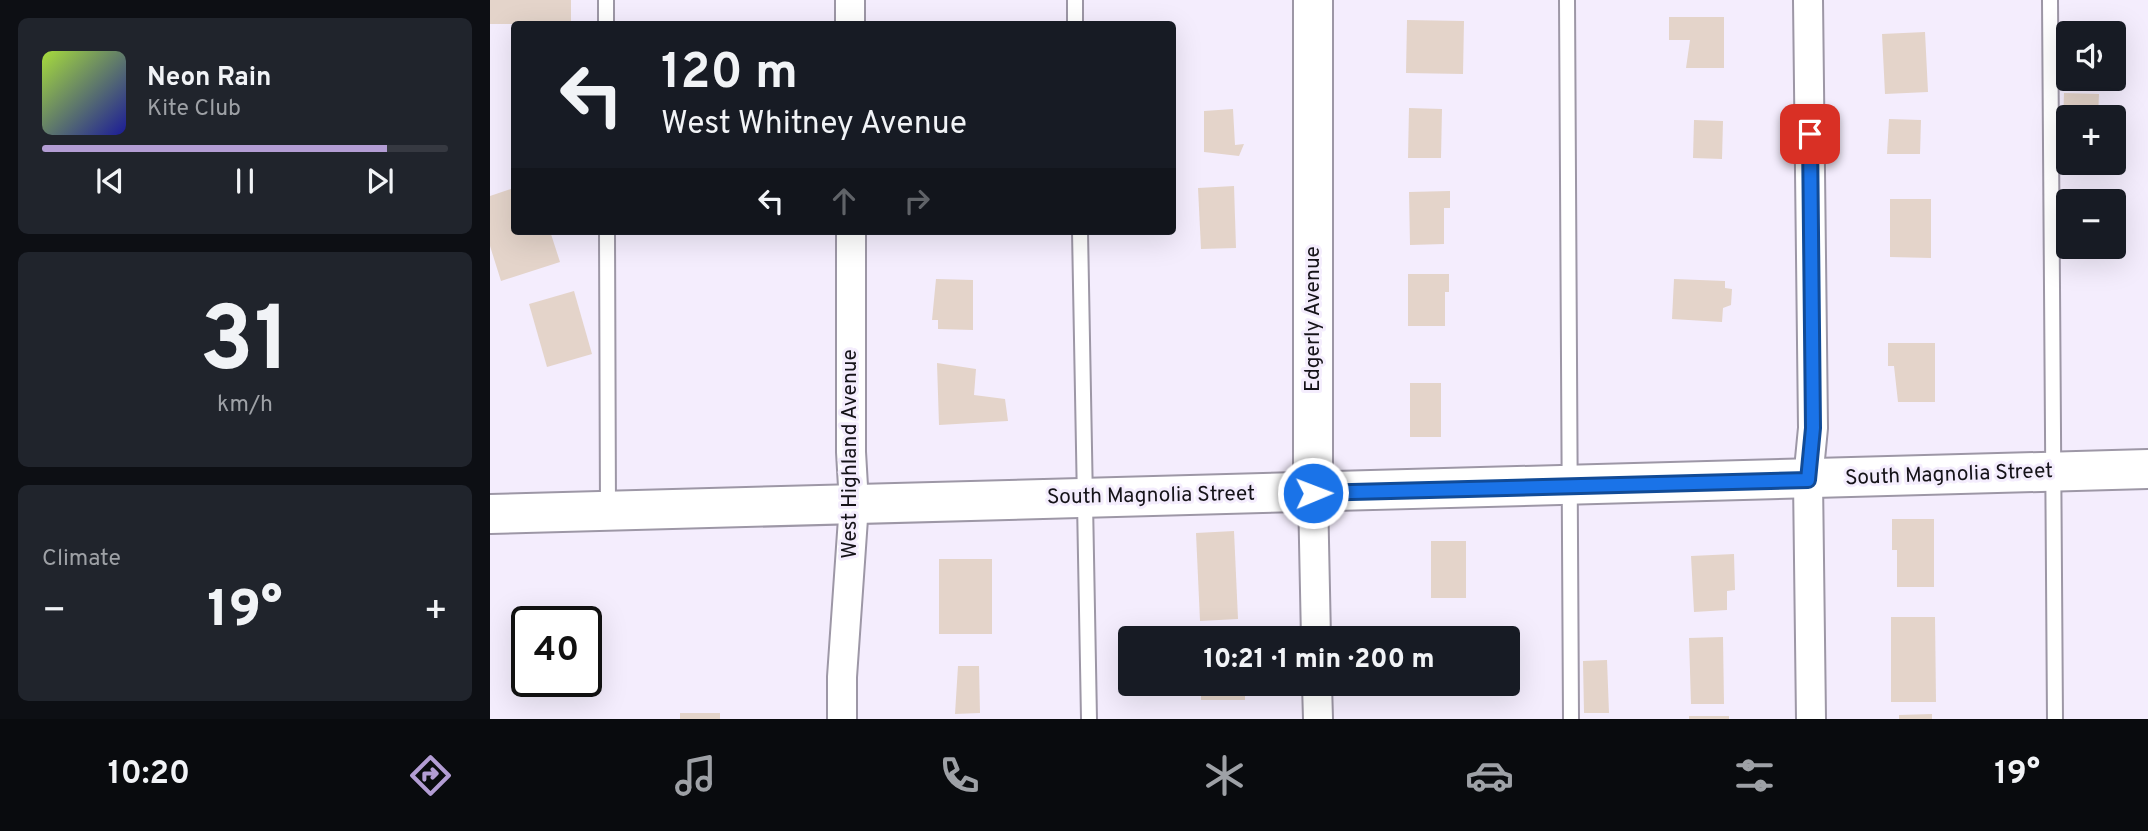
<!DOCTYPE html>
<meta charset="utf-8">
<style>
:root{--surface:#171b24;--page:#20242c;--text:#f1f3f6;--muted:#9ea1a6;--line:#363941;--accent:#b39dd4}
body{margin:0;font-family:Overpass,sans-serif;background:var(--page);color:var(--text);height:100vh;display:flex;flex-direction:column;font-size:26px;white-space:nowrap}
*{box-sizing:border-box;margin:0}
p{font-size:23px;color:var(--muted)}
.icon{flex:none;width:38px;height:38px;fill:none;stroke:currentColor;stroke-width:2;stroke-linecap:round;stroke-linejoin:round}
.map{position:relative;flex:1;overflow:hidden}
.sheet{display:flex;flex-direction:column;gap:18px;padding:18px;background:#0d0f14;width:490px}
.sheet>*{flex:none}
.hud{position:absolute;left:21px;top:21px;width:665px;height:214px;border-radius:7px;box-shadow:0 7px 28px #0002;background:#171b24;color:var(--text);overflow:hidden}
.fabs{position:absolute;left:1566px;top:21px;display:grid;gap:14px}
.fabs a{display:grid;place-items:center;width:70px;height:70px;border-radius:7px;background:var(--surface);box-shadow:0 7px 28px #0002;font-size:35px}
.speed{position:absolute;left:21px;top:606px;display:flex;gap:14px;font-size:35px;font-weight:700;text-align:center}
.speed>*{display:grid;place-content:center;width:91px;height:91px;border-radius:50%;background:var(--surface);box-shadow:0 7px 28px #0002;line-height:1}
.speed .limit{border:4px solid #111;border-radius:10px;background:#fff;color:#111}
.pin{position:absolute;display:grid;place-items:center;width:60px;height:60px;color:#fff;margin:-30px;border-radius:14px;box-shadow:0 4px 10px #0006}
.me{position:absolute;width:77px;margin:-38px;rotate:89deg;stroke-linejoin:round;filter:drop-shadow(0 0 5px #0008)}
.turn{display:flex;align-items:center;gap:24px;height:147px;padding:0 35px;font-size:32px}
.turn .icon{width:91px;height:91px;stroke-width:2.5}
.turn b{display:block;font-size:49px;line-height:60px}
.lanes{display:flex;align-items:center;height:66px;padding:0 35px;background:#0003;justify-content:center;gap:35px;direction:ltr}
.lanes .off{opacity:.35}
.big{font-size:52px;font-weight:800;line-height:1.1}
.sheet .tile{flex:1;display:flex;flex-direction:column;justify-content:center;gap:10px;min-width:0;padding:0 24px;border-radius:10px;background:var(--page)}
.sheet .dial{align-items:center;gap:0}
.dial b{font-size:91px;line-height:1}
.song{display:flex;align-items:center;gap:21px}
.cover{width:84px;height:84px;border-radius:10px;background:linear-gradient(135deg,hsl(80 70% 55%),hsl(240 70% 35%))}
.played{height:7px;border-radius:4px;background:linear-gradient(90deg,var(--accent) 85%,var(--line) 85%)}
.keys{display:flex;justify-content:space-around;direction:ltr}
.heat{display:flex;justify-content:space-between;align-items:center;font-size:38px;direction:ltr}
.trip{position:absolute;left:628px;top:626px;width:402px;height:70px;border-radius:7px;background:var(--surface);box-shadow:0 7px 28px #0002;font-weight:800;line-height:70px;text-align:center}
.tabs{display:flex;height:112px;justify-content:space-around;align-items:center;background:#090b0e;color:var(--muted)}
.tabs .icon{width:49px;height:49px}
.tabs .active{color:var(--accent)}
.tabs b{font-size:32px;color:var(--text)}
main{display:flex;flex:1;min-height:0}
.map>svg:first-child{display:block}
</style>
<main>
<section class="sheet">
<div class="tile">
<div class="song"><i class="cover"></i><div><b>Neon Rain</b><p>Kite Club</p></div></div>
<div class="played"></div>
<div class="keys"><svg class="icon" aria-label="previous" viewBox="0 0 24 24"><path d="M18 5L8 12l10 7zM5 5v14"/></svg><svg class="icon" aria-label="pause" viewBox="0 0 24 24"><path d="M8 5v14M16 5v14"/></svg><svg class="icon" aria-label="next" viewBox="0 0 24 24"><path d="M6 5l10 7-10 7zM19 5v14"/></svg></div>
</div>
<div class="tile dial"><b>31</b><p>km/h</p></div>
<div class="tile"><p>Climate</p>
<div class="heat"><a>−</a><b class="big">19°</b><a>+</a></div>
</div>
</section>
<div class="map">
<svg width="1658" height="719" viewBox="0 0 1658 719">
<rect width="100%" height="100%" fill="#f4edfd"/>
<g fill="#e4d4ca">
<rect x="0" y="0" width="81" height="24"/>
<polygon points="1179,17 1234,17 1234,68 1196,68 1200,40 1179,40"/>
<polygon points="917,20 974,21 973,74 916,73"/>
<polygon points="1435,32 1438,92 1395,94 1392,34"/>
<polygon points="1574,93 1609,94 1608,117 1578,117 1578,127 1573,126"/>
<polygon points="919,108 952,109 951,158 918,158"/>
<polygon points="743,109 745,145 754,144 749,156 714,152 714,111"/>
<polygon points="1399,119 1431,120 1430,154 1397,154"/>
<polygon points="1204,120 1233,121 1232,159 1203,158"/>
<polygon points="744,186 746,248 711,249 708,188"/>
<polygon points="24,188 24,231 60,231 70,262 11,281 0,246 0,196"/>
<polygon points="960,191 960,208 954,208 954,244 920,245 919,192"/>
<polygon points="1400,199 1441,199 1441,258 1400,257"/>
<polygon points="918,274 959,274 959,292 955,292 955,326 918,326"/>
<polygon points="446,279 483,280 483,330 448,329 448,320 442,320"/>
<polygon points="1184,279 1235,281 1235,288 1242,289 1241,305 1233,308 1232,322 1182,319"/>
<polygon points="84,291 102,354 57,367 39,304"/>
<polygon points="1398,343 1445,343 1445,402 1408,402 1404,366 1398,366"/>
<polygon points="447,363 486,369 484,395 515,399 518,421 449,425"/>
<rect x="920" y="383" width="31" height="54"/>
<polygon points="1402,519 1444,519 1444,587 1407,587 1407,550 1402,550"/>
<polygon points="744,531 748,619 710,621 706,533"/>
<rect x="941" y="541" width="35" height="57"/>
<polygon points="1244,554 1245,590 1237,591 1237,610 1204,612 1201,556"/>
<rect x="449" y="559" width="53" height="75"/>
<polygon points="1401,617 1445,617 1446,702 1401,702"/>
<rect x="935" y="635" width="44" height="4"/>
<rect x="711" y="636" width="44" height="3"/>
<polygon points="1233,637 1234,704 1201,704 1199,638"/>
<polygon points="1117,660 1119,713 1094,713 1093,661"/>
<polygon points="468,666 489,666 490,713 465,714"/>
<rect x="711" y="684" width="44" height="16"/>
<rect x="935" y="684" width="44" height="10"/>
<rect x="190" y="713" width="40" height="6"/>
<polygon points="1442,714 1442,719 1409,719 1409,715"/>
<rect x="1199" y="716" width="40" height="3"/>
</g>
<g fill="none" stroke-linecap="round" stroke-linejoin="round">
<g stroke="#9d97a6" stroke-width="18">
<g id="lane">
<polyline points="116,0 116,24"/>
<polyline points="585,0 585,24"/>
<polyline points="1077,0 1081,719"/>
<polyline points="1560,0 1565,719"/>
<polyline points="117,231 118,511"/>
<polyline points="590,231 599,719"/>
</g>
</g>
<g stroke="#9d97a6" stroke-width="32">
<g id="street">
<polyline points="360,0 360,24"/>
<polyline points="1318,0 1323,428 1318,480 1321,719"/>
<polyline points="823,493 826,639"/>
<polyline points="827,684 828,719"/>
<polyline points="352,719 352,677 364,504 361,452 361,231"/>
</g>
</g>
<g stroke="#9d97a6" stroke-width="42">
<g id="secondary">
<polyline points="823,493 823,0"/>
<polyline points="0,514 1658,469"/>
</g>
</g>
<use href="#lane" stroke="#fff" stroke-width="14"/>
<use href="#street" stroke="#fff" stroke-width="28"/>
<use href="#secondary" stroke="#fff" stroke-width="38"/>
</g>
<g fill="none" stroke-linecap="round" stroke-linejoin="round">
<g stroke="#114b97" stroke-width="18">
<polyline id="route" points="823,493 1318,480 1323,428 1320,134"/>
</g>
<use href="#route" stroke="#1a73e8" stroke-width="12"/>
</g>
<g text-anchor="middle" dominant-baseline="central" stroke-width="6" stroke-linejoin="round" paint-order="stroke">
<g font-size="21" fill="#151318" stroke="#f4edfd">
<text transform="translate(823 319) rotate(-90)">Edgerly Avenue</text>
<text transform="translate(360 454) rotate(-90)">West Highland Avenue</text>
<text transform="translate(1459 475) rotate(-2)">South Magnolia Street</text>
<text transform="translate(661 496) rotate(-1)">South Magnolia Street</text>
</g>
</g>
</svg>
<div class="fabs">
<a><svg class="icon" aria-label="sound" viewBox="0 0 24 24"><path d="M4 9h4l5-4v14l-5-4H4zM17 9q2 3 0 6"/></svg></a>
<a>+</a>
<a>−</a>
</div>
<div class="speed"><div class="limit">40</div></div>
<div class="pin" style="left:1320px;top:134px;background:#d93025"><svg class="icon" aria-label="arrive" viewBox="0 0 24 24"><path d="M6 21V4h12l-3 4 3 4H6"/></svg></div>
<svg class="me" style="left:823px;top:493px" viewBox="-20 -20 40 40"><circle r="17" fill="#1a73e8" stroke="#fff" stroke-width="3"/><path d="M0-11L8 9 0 5-8 9z" fill="#fff"/></svg>
<div class="trip">10:21 · 1 min · 200 m</div>
<div class="hud">
<div class="turn"><svg class="icon" aria-label="left" viewBox="0 0 24 24"><path d="M17 20v-9H6M10 6l-5 5 5 5"/></svg><div><b>120 m</b>West Whitney Avenue</div></div>
<div class="lanes"><svg class="icon" aria-label="left" viewBox="0 0 24 24"><path d="M17 20v-9H6M10 6l-5 5 5 5"/></svg><svg class="icon off" aria-label="ahead" viewBox="0 0 24 24"><path d="M12 20V5M6 11l6-6 6 6"/></svg><svg class="icon off" aria-label="right" viewBox="0 0 24 24"><path d="M7 20v-9h11M14 6l5 5-5 5"/></svg></div>
</div>
</div>
</main>
<nav class="tabs">
<b>10:20</b>
<svg class="icon active" aria-label="directions" viewBox="0 0 24 24"><path d="M12 3l9 9-9 9-9-9zM9 14v-3h6M13 9l2 2-2 2"/></svg>
<svg class="icon" aria-label="music" viewBox="0 0 24 24"><path d="M9 18V5l10-2v13"/><circle cx="6" cy="18" r="3"/><circle cx="16" cy="16" r="3"/></svg>
<svg class="icon" aria-label="phone" viewBox="0 0 24 24"><path d="M5 4h4l2 5-3 2q2 4 5 5l2-3 5 2v4C11 20 4 13 5 4z"/></svg>
<svg class="icon" aria-label="climate" viewBox="0 0 24 24"><path d="M12 3v18M4 7l16 10M4 17L20 7"/></svg>
<svg class="icon" aria-label="car" viewBox="0 0 24 24"><path d="M5 17H2v-5l4-1 3-4h7l3 4 3 1v5h-3M9 17h6M6 11h13"/><circle cx="7" cy="17" r="2"/><circle cx="17" cy="17" r="2"/></svg>
<svg class="icon" aria-label="filters" viewBox="0 0 24 24"><path d="M4 7h16M4 17h16"/><circle cx="9" cy="7" r="2"/><circle cx="15" cy="17" r="2"/></svg>
<b>19°</b>
</nav>
